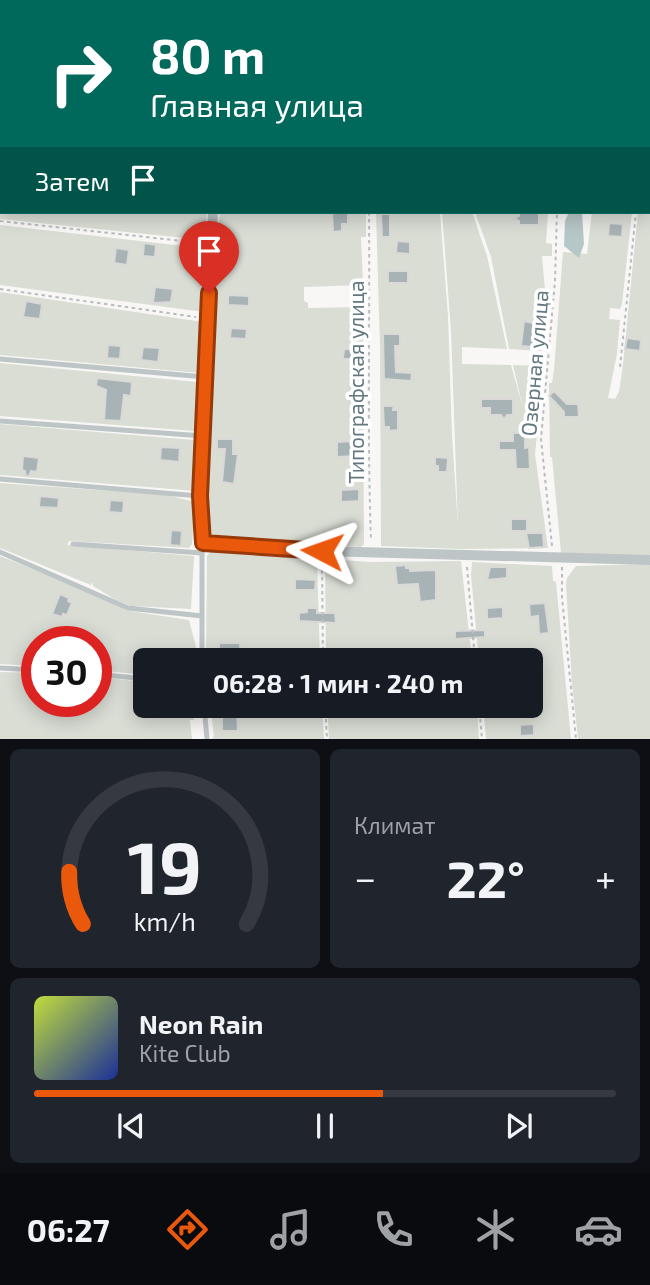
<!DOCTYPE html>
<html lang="ru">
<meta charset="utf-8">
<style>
:root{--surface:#171b24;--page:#20242c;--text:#f1f3f6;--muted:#9ea1a6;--line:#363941;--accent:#ea580c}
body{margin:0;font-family:"Exo 2",sans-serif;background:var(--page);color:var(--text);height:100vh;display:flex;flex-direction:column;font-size:26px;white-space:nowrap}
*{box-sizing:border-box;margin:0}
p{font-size:23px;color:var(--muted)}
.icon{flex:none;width:38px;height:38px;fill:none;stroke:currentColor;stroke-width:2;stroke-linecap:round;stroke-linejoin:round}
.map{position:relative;height:739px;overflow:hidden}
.side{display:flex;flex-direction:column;gap:10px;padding:10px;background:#0d0f14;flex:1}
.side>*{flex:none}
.top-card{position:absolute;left:0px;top:0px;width:651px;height:214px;box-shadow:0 4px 18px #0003;background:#00695c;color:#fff;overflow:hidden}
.speed{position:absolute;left:21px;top:626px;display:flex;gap:14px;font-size:35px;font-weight:700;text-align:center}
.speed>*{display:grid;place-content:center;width:91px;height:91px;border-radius:50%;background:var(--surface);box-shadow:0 4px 18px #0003;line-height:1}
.speed .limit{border:10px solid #d22;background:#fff;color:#111}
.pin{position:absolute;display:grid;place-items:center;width:60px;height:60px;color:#fff;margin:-72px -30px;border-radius:50% 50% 50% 0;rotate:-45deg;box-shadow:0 0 7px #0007}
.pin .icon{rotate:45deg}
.me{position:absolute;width:77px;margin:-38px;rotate:274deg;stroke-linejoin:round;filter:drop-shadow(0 0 5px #0008)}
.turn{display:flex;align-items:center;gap:24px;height:147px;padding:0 35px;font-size:32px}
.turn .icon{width:91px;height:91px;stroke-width:2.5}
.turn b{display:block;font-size:49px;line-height:60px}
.then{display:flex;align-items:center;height:66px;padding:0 35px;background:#0003;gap:14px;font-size:26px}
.big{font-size:52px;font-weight:700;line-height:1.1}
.side .card{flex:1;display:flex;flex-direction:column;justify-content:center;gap:10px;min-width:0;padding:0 24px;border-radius:10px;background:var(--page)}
.side .dial{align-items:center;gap:0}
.dial svg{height:182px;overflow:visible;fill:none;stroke:var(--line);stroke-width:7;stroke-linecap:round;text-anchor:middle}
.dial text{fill:var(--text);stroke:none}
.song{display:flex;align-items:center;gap:21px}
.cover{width:84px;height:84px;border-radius:10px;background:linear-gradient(135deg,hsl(70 70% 55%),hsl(230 70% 35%))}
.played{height:7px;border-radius:4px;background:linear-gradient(90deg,var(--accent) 60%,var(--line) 60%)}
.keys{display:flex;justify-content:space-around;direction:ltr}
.heat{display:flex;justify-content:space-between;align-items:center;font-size:38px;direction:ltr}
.side .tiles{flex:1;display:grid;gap:10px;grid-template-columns:1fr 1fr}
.card:last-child{grid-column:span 2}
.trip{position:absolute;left:133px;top:648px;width:410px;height:70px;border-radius:10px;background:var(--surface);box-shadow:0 4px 18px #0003;font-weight:700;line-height:70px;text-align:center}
.menu{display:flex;height:112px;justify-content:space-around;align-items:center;background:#090b0e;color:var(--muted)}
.menu .icon{width:49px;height:49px}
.menu .active{color:var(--accent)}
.menu b{font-size:32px;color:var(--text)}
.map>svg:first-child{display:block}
</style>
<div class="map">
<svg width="650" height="739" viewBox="0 0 650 739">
<rect width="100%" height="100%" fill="#f8f7f5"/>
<g fill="#d9ddd4">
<polygon points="0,71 2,212 207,212 204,236 184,238 0,219"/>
<polygon points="650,100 650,555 624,556 561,553 552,457 550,457 549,383 552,383 554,370 563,252 587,254 592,212 632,212 622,304 620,309 610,308 609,319 620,320 617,354 608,398 615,399 619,392 623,364 638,212 649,212"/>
<polygon points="220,212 366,212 366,237 361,237 363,285 304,287 304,301 308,303 308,308 363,307 363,363 367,385 363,386 364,544 361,547 207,537 215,251"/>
<polygon points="376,212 440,212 448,316 452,435 458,526 451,331 442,212 472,212 487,256 507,349 462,347 462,364 511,365 523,408 513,365 540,366 538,394 541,395 535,454 548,548 461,549 381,546 380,346"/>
<polygon points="475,212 548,212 546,243 552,244 552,256 542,256 545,290 549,290 547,335 542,336 541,351 509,349 491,257"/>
<polygon points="0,225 201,248 204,312 0,285"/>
<polygon points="0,292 203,322 201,371 199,373 0,355"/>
<polygon points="0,363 197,382 201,383 198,430 195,431 0,416"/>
<polygon points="0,424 194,440 196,442 196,491 0,475"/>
<polygon points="0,483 167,495 195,502 192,544 189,548 69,541 67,545 194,556 191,609 131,606 116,600 93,586 92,582 91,585 0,548"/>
<polygon points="210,552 317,559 320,660 206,660 207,556"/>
<polygon points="0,556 75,586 130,611 189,620 196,647 196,660 145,660 145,675 96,670 96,642 37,642 37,666 0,664"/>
<polygon points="327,559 370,562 461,561 472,660 326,660 325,564"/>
<polygon points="472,562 552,566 553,581 556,582 571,739 486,739 483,705 530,705 530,660 479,660 471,575"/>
<polygon points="650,564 650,739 578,739 572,684 566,584 567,578 576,566"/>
<polygon points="0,672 37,673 37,702 96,702 96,677 145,682 145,705 194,705 194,720 190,720 192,739 0,739"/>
<polygon points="210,705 322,705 324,739 212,739 214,736"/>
<polygon points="327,705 477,705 479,739 329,739"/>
</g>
<polygon fill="#b6c7c8" points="569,212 582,212 584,244 579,258 564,246 565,221"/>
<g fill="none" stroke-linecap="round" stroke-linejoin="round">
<polyline stroke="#b6c7c8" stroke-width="3.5" points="359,0 361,2"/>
</g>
<g fill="#a8b3b6" stroke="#dad9d7" stroke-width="2">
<polygon points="332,212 348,212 348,224 342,224 342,231 333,232"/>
<polygon points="519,212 539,212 539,225 519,225 519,221 514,219 519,216"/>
<polygon points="381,214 390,214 390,237 382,237"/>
<polygon points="609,223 623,224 622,237 608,236"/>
<polygon points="397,241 410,242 410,254 396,253"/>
<polygon points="144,243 156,245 155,257 143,256"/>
<polygon points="116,248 129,250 127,265 114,263"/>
<rect x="388" y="271" width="20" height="12"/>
<polygon points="155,287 173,289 171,302 153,303"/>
<polygon points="228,295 249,296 249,306 228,305"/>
<polygon points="26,301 42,304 40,319 23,317"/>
<polygon points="524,321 538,324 534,347 521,346"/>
<polygon points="231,328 247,329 246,339 230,338"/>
<polygon points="383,334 400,334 400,346 395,346 396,372 412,373 411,381 384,379"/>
<polygon points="627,338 641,340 640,351 625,349"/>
<polygon points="108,345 121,346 120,359 107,358"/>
<polygon points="143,347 160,348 158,362 141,360"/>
<polygon points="344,349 360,349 360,359 343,359"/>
<polygon points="97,378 132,382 131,396 124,395 121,421 104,420 106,390 96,386"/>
<polygon points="554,391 567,404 578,404 579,417 564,417 564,412 549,396"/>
<polygon points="481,399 513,399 513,415 507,415 504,419 501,415 490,415 490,408 481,408"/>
<polygon points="383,406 394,406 393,410 398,410 398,430 389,431 389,427 384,427"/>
<polygon points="513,433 525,433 525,448 529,447 530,469 516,469 515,450 499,450 499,441 513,441"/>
<polygon points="217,439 233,439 233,454 238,454 234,484 222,482 225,449 217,449"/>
<polygon points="354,441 354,448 359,452 355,456 337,457 337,442"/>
<polygon points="161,447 180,448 179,462 160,460"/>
<polygon points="23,456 39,458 37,472 31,471 29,476 26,476 25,471 22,470"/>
<polygon points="435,457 448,458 447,472 438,472 438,466 435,466"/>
<polygon points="359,489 359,501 341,502 341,490"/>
<polygon points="40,496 59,498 58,508 39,507"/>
<polygon points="110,500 124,501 123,513 109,512"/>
<rect x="511" y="519" width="16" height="12"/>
<polygon points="171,530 182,531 181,546 170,545"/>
<polygon points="526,533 543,533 544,547 529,548"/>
<polygon points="406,565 406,568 410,568 410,571 436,570 436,600 420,602 418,584 397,585 395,566"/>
<polygon points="490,567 507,567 507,578 487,580"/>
<polygon points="295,579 316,580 315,590 295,590"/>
<polygon points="60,594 69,598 68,601 72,603 67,615 63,614 62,617 52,614"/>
<polygon points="545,603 549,633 539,634 538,616 530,617 529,604"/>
<polygon points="503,607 503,618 487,619 487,608"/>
<polygon points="307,608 317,608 317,613 335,613 336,623 299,621 299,613 307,612"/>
<polygon points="485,630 485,637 455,639 455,631"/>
<polygon points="219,643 240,643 241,658 219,659"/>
<polygon points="237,713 238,731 222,731 222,714"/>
<polygon points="534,724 534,735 520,736 520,725"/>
</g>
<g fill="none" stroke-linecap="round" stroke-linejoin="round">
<g stroke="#b9bdbf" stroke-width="2" stroke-dasharray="3.5 3.5" stroke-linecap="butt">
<polyline points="341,0 342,2"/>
<polyline points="73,2 73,0"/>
<polyline points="419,2 419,0"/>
<polyline points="573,2 573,0"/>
<polyline points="0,69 2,70"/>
<polyline points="649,87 650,80"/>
<path d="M 369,212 C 370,322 367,431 371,541"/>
<polyline points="0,221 201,243"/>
<polyline points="0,289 196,317"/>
<polyline points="620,367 636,212"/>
<polyline points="552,546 541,439 555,281 557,212"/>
<polyline points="322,563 323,660"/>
<polyline points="467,567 475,660"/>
<polyline points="562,567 562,597 576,739"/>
<polyline points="325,705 327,739"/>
<polyline points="479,705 482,739"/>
</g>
<g stroke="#bec5c7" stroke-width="5">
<polyline points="0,359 205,377"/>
<polyline points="0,421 203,436"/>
<polyline points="0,479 199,496"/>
<polyline points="73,544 202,553"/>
<polyline points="202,551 202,660"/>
<polyline points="0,552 128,608 202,616"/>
<polyline points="0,668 37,670"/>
<polyline points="96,674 145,679"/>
<polyline points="204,705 207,739"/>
</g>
<g stroke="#bec5c7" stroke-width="10">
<polyline points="227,2 227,0"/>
<polyline points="213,212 200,497 203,543 322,551 650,560"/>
</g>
</g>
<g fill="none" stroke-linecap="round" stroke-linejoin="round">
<g stroke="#983908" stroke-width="18">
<polyline id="route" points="209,293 200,496 203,543 322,551"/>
</g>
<use href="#route" stroke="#ea580c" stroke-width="12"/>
</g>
<g text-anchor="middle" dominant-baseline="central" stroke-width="7" stroke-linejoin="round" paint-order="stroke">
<g font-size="21" fill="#637980" stroke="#fff">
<text transform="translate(534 363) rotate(-85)">Озерная улица</text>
<text transform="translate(355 382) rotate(-90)">Типографская улица</text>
</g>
</g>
</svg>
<div class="speed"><div class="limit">30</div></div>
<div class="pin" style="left:209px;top:293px;background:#d93025"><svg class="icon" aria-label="arrive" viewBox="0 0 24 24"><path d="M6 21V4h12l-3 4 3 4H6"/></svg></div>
<svg class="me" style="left:322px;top:551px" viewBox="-20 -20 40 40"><path d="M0-17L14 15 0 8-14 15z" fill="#ea580c" stroke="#fff" stroke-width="4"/></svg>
<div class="trip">06:28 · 1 мин · 240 m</div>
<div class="top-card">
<div class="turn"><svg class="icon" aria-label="right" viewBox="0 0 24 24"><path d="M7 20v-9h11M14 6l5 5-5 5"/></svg><div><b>80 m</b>Главная улица</div></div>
<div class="then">Затем<svg class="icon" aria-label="arrive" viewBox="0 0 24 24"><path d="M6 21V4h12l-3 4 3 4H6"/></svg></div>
</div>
</div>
<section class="side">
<div class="tiles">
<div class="card dial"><svg viewBox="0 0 100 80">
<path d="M14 69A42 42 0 1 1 86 69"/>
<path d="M14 69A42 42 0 0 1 8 46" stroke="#ea580c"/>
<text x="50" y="56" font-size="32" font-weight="700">19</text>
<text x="50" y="72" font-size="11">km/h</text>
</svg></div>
<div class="card"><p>Климат</p>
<div class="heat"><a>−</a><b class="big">22°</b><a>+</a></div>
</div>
<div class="card">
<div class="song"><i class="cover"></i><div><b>Neon Rain</b><p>Kite Club</p></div></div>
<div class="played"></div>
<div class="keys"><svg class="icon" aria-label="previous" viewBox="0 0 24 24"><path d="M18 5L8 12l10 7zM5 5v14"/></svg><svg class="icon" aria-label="pause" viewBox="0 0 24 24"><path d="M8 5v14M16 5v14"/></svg><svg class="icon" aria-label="next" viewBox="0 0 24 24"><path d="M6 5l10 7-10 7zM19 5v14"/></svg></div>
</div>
</div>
</section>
<nav class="menu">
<b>06:27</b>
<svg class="icon active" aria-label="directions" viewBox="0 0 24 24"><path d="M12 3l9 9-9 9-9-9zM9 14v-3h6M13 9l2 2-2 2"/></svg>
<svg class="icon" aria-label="music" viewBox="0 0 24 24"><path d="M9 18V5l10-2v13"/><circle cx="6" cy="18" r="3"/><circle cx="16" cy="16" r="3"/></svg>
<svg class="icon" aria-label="phone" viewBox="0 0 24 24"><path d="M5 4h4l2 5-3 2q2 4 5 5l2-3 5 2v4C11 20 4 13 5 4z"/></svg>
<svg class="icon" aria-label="climate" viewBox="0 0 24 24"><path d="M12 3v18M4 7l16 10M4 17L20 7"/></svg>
<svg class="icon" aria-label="car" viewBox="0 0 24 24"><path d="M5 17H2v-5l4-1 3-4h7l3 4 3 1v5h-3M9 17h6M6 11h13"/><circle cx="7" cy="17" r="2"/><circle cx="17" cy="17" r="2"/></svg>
</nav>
